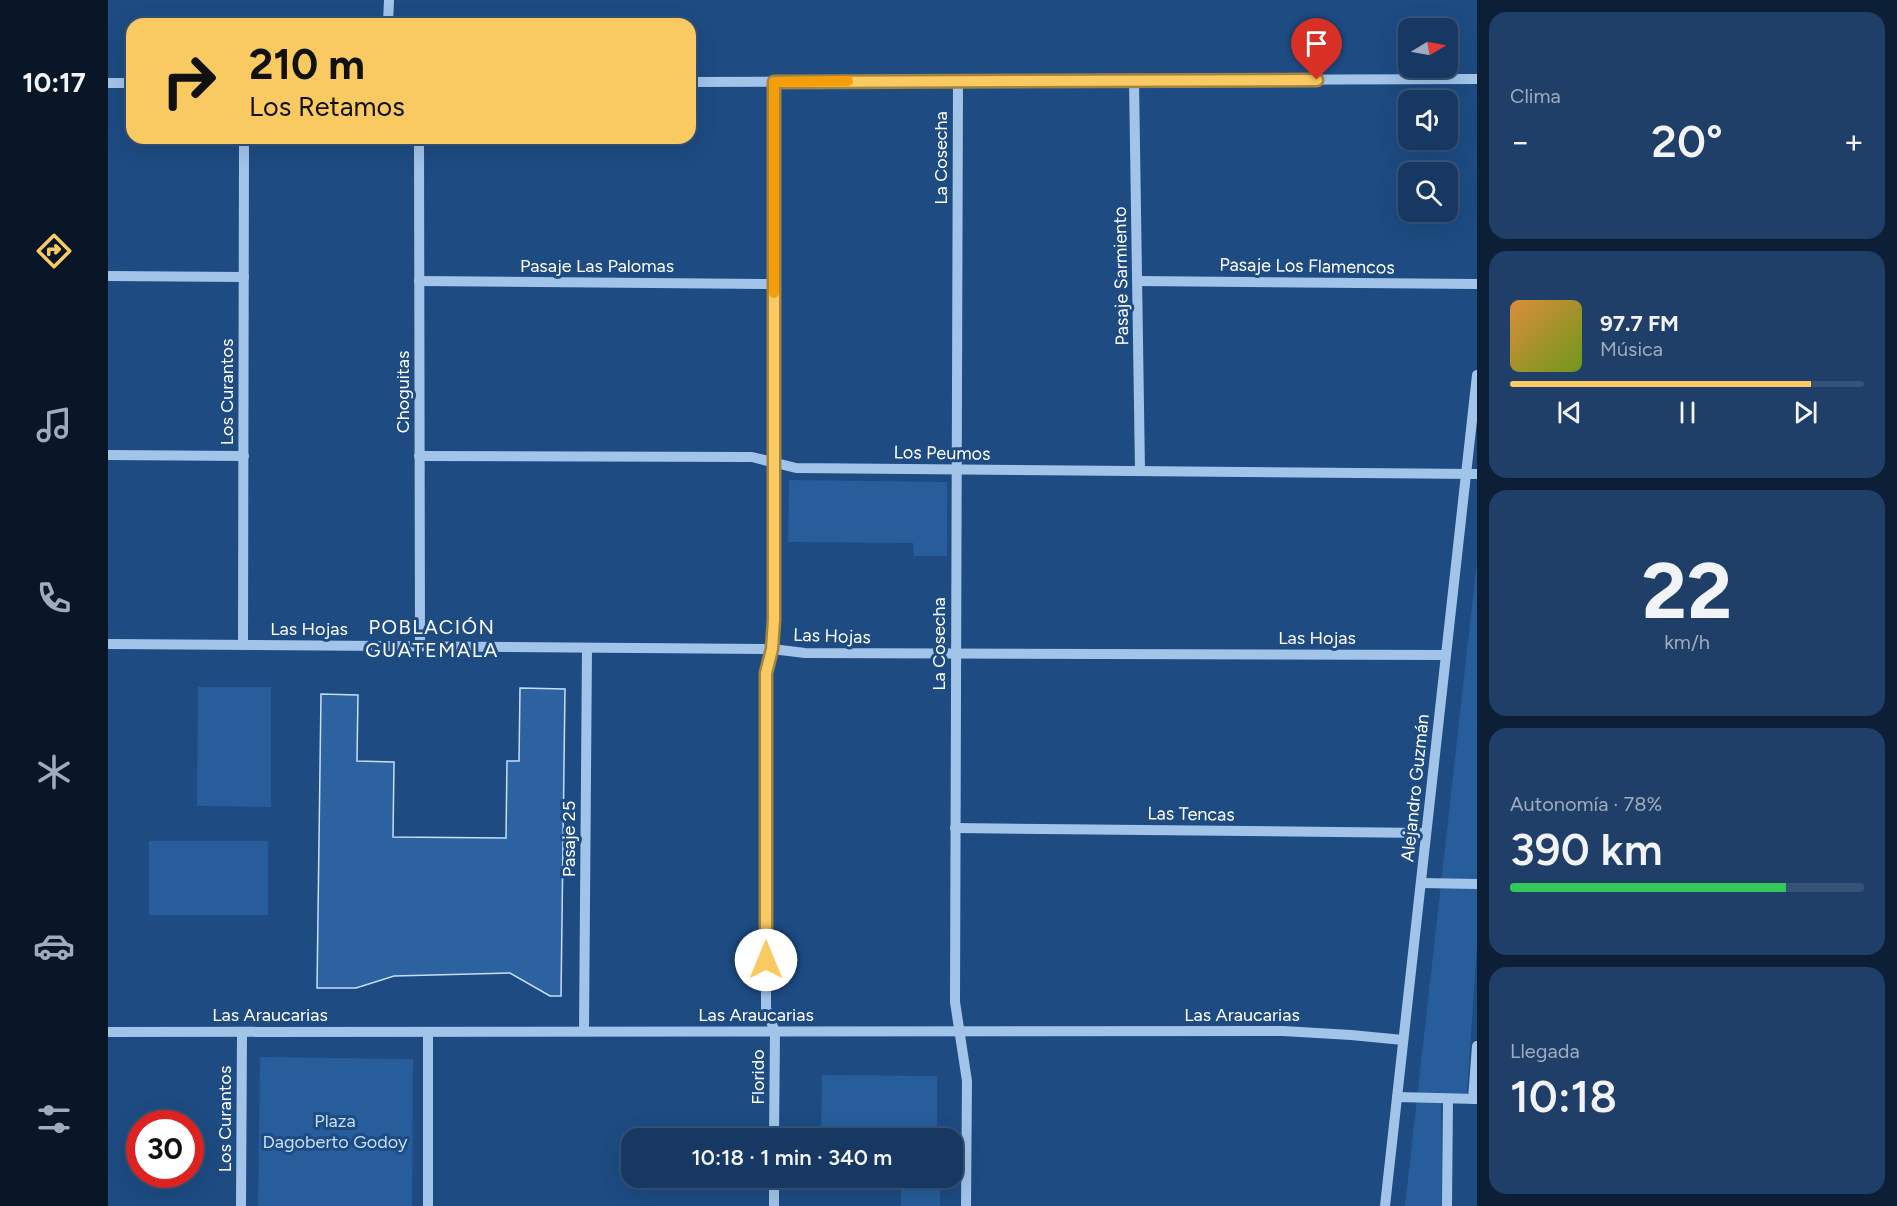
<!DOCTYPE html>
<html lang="es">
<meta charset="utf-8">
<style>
:root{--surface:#163862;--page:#1f3f68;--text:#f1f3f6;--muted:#9eacbe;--line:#355277;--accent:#f9ca61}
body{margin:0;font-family:Figtree,sans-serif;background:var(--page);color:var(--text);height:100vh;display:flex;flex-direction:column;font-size:22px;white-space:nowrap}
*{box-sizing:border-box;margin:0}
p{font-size:20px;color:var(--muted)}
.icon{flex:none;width:33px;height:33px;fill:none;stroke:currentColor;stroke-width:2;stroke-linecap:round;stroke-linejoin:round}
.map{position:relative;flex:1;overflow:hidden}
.side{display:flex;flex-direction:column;gap:12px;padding:12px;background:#0c1f36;width:420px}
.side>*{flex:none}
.guide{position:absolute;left:18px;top:18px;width:570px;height:126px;border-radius:18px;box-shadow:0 6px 24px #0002,0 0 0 2px var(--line);background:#f9ca61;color:#111;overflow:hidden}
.needle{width:39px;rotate:80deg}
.controls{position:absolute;left:1290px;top:18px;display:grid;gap:12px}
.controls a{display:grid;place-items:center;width:60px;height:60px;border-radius:12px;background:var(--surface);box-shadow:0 6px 24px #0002,0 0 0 2px var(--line);font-size:30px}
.speed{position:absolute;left:18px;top:1110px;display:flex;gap:12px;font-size:30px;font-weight:700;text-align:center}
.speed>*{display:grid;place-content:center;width:78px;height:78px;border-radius:50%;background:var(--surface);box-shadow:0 6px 24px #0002,0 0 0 2px var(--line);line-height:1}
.speed .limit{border:9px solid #d22;background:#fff;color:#111}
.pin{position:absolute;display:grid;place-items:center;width:51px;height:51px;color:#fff;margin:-62px -26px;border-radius:50% 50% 50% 0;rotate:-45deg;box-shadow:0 0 6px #0007}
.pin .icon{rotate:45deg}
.me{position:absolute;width:66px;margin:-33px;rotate:0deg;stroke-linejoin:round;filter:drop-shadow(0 0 4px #0008)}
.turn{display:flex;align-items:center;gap:21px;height:126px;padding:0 24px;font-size:27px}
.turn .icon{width:78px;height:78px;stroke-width:2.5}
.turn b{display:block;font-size:42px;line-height:51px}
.big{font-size:45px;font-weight:600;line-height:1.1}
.side .widget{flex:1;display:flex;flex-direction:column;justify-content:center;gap:9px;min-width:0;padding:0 21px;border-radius:18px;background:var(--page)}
.side .dial{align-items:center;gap:0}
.dial b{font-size:78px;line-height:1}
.song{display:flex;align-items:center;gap:18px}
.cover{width:72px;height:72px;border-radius:9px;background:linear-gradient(135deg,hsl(30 70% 55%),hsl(80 70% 35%))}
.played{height:6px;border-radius:3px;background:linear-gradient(90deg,var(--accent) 85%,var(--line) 85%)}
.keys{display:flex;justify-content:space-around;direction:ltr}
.heat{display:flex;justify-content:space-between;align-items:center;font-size:33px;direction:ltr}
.charge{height:9px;border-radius:4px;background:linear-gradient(90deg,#34c759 78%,var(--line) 0)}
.trip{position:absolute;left:513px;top:1128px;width:342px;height:60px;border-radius:18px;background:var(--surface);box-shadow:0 6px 24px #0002,0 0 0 2px var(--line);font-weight:600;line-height:60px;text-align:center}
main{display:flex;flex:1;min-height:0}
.dock{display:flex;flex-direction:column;width:108px;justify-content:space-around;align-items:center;background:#091627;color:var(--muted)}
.dock .icon{width:42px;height:42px}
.dock .active{color:var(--accent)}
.dock b{font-size:27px;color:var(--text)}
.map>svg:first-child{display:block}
</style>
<main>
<nav class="dock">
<b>10:17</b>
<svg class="icon active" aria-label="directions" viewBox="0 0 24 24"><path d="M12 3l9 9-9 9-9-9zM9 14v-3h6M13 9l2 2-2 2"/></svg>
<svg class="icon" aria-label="music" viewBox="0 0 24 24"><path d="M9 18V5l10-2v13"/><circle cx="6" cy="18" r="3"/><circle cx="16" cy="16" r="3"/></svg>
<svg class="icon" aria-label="phone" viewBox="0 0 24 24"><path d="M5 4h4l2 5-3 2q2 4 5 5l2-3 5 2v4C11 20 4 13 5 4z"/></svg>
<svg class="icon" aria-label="climate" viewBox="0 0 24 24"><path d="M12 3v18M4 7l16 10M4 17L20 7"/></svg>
<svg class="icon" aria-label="car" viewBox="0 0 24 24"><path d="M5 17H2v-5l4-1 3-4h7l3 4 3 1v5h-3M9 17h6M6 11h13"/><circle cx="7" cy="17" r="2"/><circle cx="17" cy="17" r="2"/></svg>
<svg class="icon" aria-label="filters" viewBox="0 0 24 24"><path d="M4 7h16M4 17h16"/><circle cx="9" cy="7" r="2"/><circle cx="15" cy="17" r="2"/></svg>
</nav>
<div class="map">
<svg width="1369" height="1206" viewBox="0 0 1369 1206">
<rect width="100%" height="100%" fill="#1d4b82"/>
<g fill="#265d9a">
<polygon points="681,480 839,482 839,556 806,556 805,543 680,542"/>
<polygon points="1369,561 1369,946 1359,1095 1333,1094 1335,1206 1297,1206"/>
<polygon points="90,687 163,687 163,807 89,806"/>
<polygon points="160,841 160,915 41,915 41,841"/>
<polygon points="152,1057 305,1059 304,1206 150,1206"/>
<polygon points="714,1075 829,1076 829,1138 713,1138"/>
<rect x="793" y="1178" width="39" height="28"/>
</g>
<polygon fill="#2c62a0" stroke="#c7def7" stroke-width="1.5" points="412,688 457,689 453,996 442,996 402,973 286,976 248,988 209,988 213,694 250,695 249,761 286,762 285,837 398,838 399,761 411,761"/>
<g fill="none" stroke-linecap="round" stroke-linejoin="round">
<g stroke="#a2c4e9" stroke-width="10">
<polyline points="280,24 281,0"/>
<polyline points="1026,80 1032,471"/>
<polyline points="850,81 847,1002 859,1081 858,1206"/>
<polyline points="582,82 1369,79"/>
<polyline points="666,82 666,620 664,649 658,673 658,1008 667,1032 666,1138"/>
<polyline points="0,83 24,83"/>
<polyline points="311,138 312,646"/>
<polyline points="0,276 136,277"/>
<polyline points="311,281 666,284"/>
<polyline points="1030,281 1369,284"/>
<polyline points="0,455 136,456"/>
<polyline points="311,456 644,457 688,468 1369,474"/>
<polyline points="0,644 664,649 697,653 1338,655"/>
<polyline points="135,645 136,138"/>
<polyline points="847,828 1318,833"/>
<polyline points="1313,883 1369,884"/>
<polyline points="476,1031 479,648"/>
<polyline points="0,1032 1175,1031 1243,1035 1295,1040"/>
<polyline points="1289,1097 1369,1099"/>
<polyline points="1365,1099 1369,1046"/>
<polyline points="133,1206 134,1032"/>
<polyline points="320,1206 320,1032"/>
<polyline points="666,1206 666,1178"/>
<polyline points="1277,1206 1369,375"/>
<polyline points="1339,1206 1340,1099"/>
</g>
</g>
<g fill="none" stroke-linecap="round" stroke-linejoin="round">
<g stroke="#a2833f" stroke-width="15">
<polyline id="route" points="658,960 658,673 664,649 666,620 666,82 1209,80"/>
</g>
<use href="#route" stroke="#f9ca61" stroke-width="10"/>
<polyline stroke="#f59e0b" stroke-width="10" points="666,293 666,82 740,81"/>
</g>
<g text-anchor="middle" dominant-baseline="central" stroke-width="6" stroke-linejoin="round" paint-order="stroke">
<g font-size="18" fill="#fff" stroke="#1d4b82">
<text transform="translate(833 158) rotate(-90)">La Cosecha</text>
<text x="489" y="266">Pasaje Las Palomas</text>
<text transform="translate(1199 266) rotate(1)">Pasaje Los Flamencos</text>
<text transform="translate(1013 276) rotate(-91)">Pasaje Sarmiento</text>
<text transform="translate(119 392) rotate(-90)">Los Curantos</text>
<text transform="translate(295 392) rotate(-90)">Choguitas</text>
<text transform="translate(834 453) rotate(1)">Los Peumos</text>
<text x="201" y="629">Las Hojas</text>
<text transform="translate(724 636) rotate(2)">Las Hojas</text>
<text x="1209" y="638">Las Hojas</text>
<text transform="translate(831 644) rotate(-90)">La Cosecha</text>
<text transform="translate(1307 788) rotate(-84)">Alejandro Guzmán</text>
<text transform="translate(1083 814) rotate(1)">Las Tencas</text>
<text transform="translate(461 839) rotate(-90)">Pasaje 25</text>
<text x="162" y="1015">Las Araucarias</text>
<text x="648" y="1015">Las Araucarias</text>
<text x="1134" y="1015">Las Araucarias</text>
<text transform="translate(650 1077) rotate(-90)">Florido</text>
<text transform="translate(117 1119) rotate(-90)">Los Curantos</text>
</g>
<g font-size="18" fill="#c7def7" stroke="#1d4b82">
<text x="227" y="1121">Plaza<tspan x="227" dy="21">Dagoberto Godoy</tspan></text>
</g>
<g font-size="20" letter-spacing="1.5" fill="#fff" stroke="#1d4b82">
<text x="324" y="627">POBLACIÓN<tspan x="324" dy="23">GUATEMALA</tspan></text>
</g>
</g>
</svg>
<div class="controls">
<a><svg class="needle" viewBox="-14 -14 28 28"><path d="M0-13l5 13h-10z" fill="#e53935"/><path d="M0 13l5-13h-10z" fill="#9eacbe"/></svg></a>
<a><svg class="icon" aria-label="sound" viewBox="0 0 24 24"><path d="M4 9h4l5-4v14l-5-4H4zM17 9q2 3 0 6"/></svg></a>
<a><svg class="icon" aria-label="search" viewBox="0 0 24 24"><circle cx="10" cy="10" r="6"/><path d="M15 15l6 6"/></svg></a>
</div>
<div class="speed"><div class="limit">30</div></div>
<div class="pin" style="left:1209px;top:80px;background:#d93025"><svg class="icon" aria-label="arrive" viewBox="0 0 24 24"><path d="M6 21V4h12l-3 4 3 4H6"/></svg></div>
<svg class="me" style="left:658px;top:960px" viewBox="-20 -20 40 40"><circle r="19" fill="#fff"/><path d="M0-13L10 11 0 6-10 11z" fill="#f9ca61"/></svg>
<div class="trip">10:18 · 1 min · 340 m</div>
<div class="guide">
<div class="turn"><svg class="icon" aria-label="right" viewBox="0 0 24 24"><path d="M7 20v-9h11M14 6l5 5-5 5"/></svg><div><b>210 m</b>Los Retamos</div></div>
</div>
</div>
<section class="side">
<div class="widget"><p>Clima</p>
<div class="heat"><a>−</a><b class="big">20°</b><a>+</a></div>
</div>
<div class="widget">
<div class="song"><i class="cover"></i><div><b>97.7 FM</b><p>Música</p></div></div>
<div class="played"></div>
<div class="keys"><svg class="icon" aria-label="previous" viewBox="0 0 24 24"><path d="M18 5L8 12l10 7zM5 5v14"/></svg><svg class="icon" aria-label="pause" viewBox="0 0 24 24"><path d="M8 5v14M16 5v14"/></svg><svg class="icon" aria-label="next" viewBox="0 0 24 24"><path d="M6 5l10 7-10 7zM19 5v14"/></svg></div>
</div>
<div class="widget dial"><b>22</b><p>km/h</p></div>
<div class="widget"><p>Autonomía · 78%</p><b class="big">390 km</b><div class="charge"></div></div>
<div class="widget"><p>Llegada</p><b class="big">10:18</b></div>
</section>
</main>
